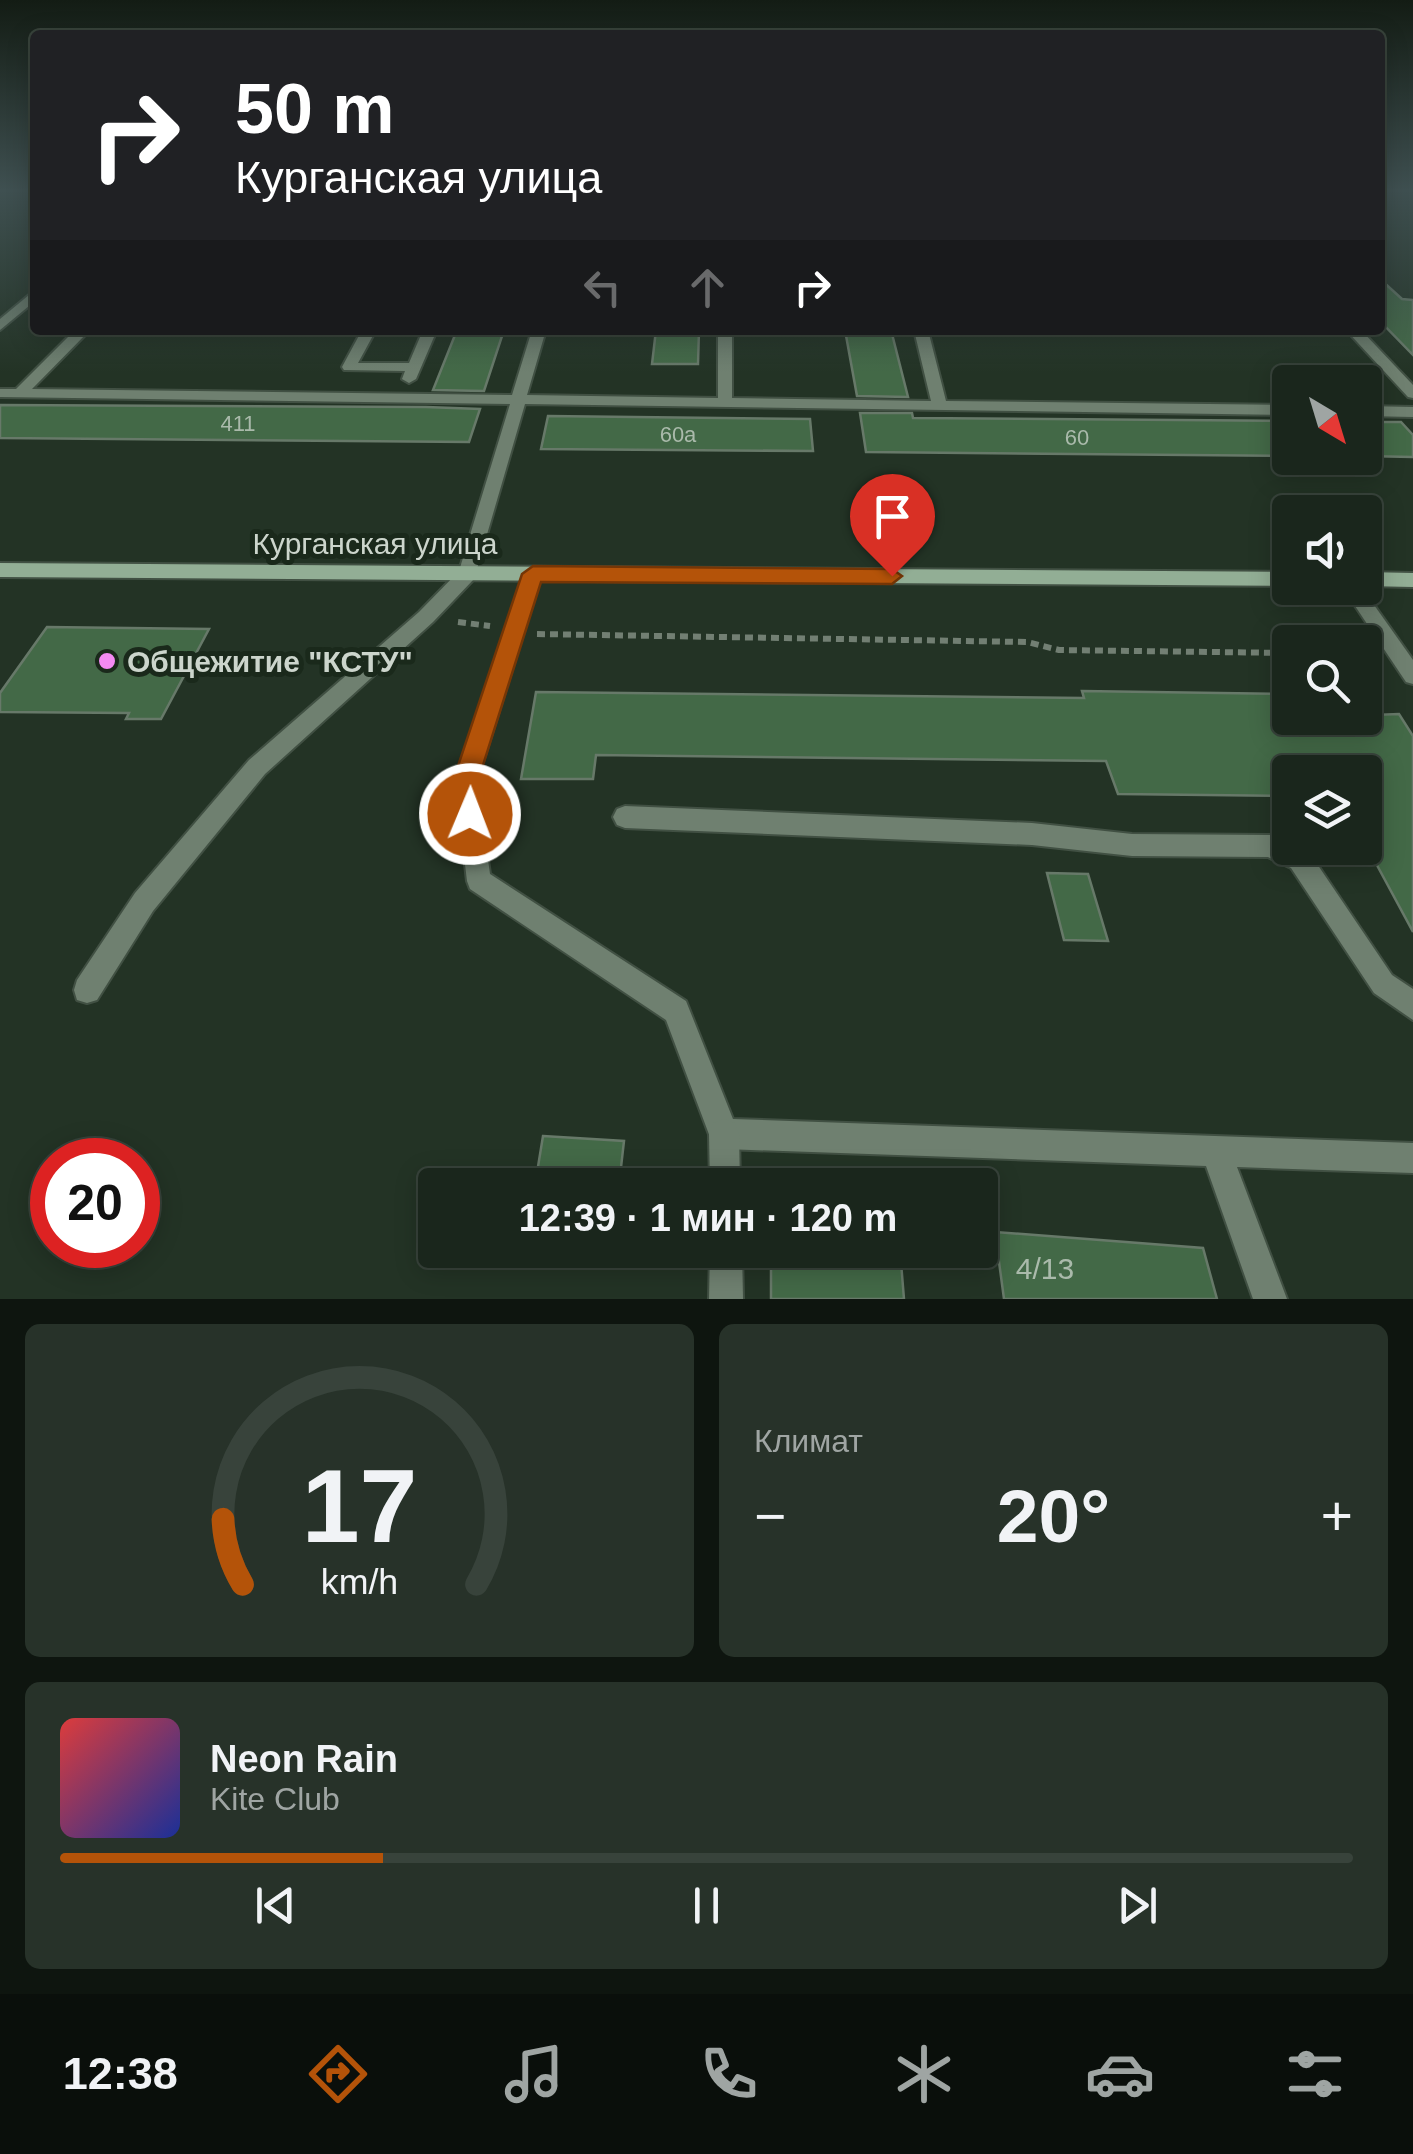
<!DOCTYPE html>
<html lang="ru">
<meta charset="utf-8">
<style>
:root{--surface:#1a261c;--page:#273229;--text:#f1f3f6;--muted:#9fa5a3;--line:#38433b;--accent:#b45309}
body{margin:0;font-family:Arial,sans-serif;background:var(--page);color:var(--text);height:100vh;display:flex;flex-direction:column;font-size:38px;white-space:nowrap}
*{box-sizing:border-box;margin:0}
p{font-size:32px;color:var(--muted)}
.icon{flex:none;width:55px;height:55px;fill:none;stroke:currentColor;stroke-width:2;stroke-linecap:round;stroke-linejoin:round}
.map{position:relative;height:1299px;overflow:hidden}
.side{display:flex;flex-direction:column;gap:25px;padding:25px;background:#0e150f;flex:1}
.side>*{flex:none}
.guide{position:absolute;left:30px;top:30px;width:1355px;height:305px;border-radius:10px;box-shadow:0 5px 25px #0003,0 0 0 2px var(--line);background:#202124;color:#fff;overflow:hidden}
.needle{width:65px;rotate:142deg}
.controls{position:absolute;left:1272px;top:365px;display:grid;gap:20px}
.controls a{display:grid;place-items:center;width:110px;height:110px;border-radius:10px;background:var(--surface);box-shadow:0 5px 25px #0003,0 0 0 2px var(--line);font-size:50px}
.speed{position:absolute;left:30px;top:1138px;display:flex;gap:20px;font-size:50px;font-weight:700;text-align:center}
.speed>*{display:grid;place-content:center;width:130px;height:130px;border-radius:50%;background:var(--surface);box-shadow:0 5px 25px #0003,0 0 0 2px var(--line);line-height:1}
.speed .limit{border:15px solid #d22;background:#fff;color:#111}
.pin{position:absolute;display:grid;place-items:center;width:85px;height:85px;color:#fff;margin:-102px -42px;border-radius:50% 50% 50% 0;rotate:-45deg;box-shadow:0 0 10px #0007}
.pin .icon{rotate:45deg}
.me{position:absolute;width:110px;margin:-55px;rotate:1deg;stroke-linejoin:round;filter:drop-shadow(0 0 8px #0008)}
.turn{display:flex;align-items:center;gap:35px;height:210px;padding:0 40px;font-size:45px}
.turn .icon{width:130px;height:130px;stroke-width:2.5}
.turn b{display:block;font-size:70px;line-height:85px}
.lanes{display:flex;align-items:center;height:95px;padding:0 40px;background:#0003;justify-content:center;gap:50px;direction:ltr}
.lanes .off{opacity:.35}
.big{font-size:75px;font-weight:700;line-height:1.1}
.side .card{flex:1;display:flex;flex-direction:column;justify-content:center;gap:15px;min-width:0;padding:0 35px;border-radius:15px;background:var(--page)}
.side .dial{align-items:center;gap:0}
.dial svg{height:260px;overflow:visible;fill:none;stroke:var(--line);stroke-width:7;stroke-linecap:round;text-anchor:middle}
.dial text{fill:var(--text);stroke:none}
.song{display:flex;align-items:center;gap:30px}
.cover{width:120px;height:120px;border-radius:15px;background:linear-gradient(135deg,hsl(0 70% 55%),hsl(230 70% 35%))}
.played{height:10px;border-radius:5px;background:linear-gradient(90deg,var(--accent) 25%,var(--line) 25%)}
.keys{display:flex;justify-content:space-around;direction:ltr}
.heat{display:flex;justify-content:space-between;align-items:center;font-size:55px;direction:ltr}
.side .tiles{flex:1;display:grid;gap:25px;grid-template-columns:1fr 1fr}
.card:last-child{grid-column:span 2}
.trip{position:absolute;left:418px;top:1168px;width:580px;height:100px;border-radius:10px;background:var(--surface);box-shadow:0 5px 25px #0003,0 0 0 2px var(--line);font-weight:700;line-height:100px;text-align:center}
.tabs{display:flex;height:160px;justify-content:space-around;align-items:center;background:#0a0f0b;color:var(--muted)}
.tabs .icon{width:70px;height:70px}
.tabs .active{color:var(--accent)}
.tabs b{font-size:45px;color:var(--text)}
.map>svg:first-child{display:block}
</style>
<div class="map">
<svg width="1413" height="1299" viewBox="0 0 1413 1299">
<rect width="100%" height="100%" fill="#233325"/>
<g fill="#436947" stroke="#677969" stroke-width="2.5">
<polygon points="1380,279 1402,299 1413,300 1413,355 1380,321"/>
<polygon points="457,330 504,330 484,391 433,390"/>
<polygon points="656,330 699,330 698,364 652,364"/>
<polygon points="845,330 891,330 908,397 857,396"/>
<polygon points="0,405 426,407 480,409 469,442 0,438"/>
<polygon points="860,413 912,413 913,418 1290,421 1290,456 866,452"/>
<polygon points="548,416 810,419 813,451 541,449"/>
<polygon points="1365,422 1401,422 1413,435 1413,457 1365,456"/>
<polygon points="47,627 209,629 161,719 126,719 129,713 0,712 0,693"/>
<polygon points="1082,691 1290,694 1290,718 1399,714 1413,736 1413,932 1365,843 1365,772 1290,772 1290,796 1118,794 1106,761 596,755 593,779 521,779 536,692 1084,698"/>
<polygon points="1047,873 1088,874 1108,941 1064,940"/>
<polygon points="543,1136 624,1141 619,1185 535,1185"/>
<polygon points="995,1232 1203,1248 1217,1299 1004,1299"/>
<polygon points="771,1250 900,1250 904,1299 771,1299"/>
</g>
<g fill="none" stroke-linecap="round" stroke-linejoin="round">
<g stroke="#415043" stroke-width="4">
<g id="lane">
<polygon points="35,290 35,301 0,330 0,319"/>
<polygon points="75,330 90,330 32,389 512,395 532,330 546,330 527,395 718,398 718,330 732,330 732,398 931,401 914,330 928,330 946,401 1290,405 1290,415 525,404 474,579 433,622 265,774 153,911 97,1000 87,1003 77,1000 74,990 77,980 135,893 249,760 419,612 459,571 510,404 0,397 0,389 16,389"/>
<polygon points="362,330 376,330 358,363 409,363 423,330 437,330 416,379 409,383 402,379 405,371 344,370 342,367"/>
<polygon points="1346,330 1361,330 1413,385 1413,398 1408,397"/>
<polygon points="1365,406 1413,407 1413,417 1365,416"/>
<polygon points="533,567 542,574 477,781 490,874 686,1001 733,1119 1413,1143 1413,1173 1237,1167 1287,1299 1253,1299 1206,1166 724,1149 713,1145 666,1020 470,889 467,881 455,781 524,574"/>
<polygon points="1343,588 1362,588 1413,660 1413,684 1406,682"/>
<polygon points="625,806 1032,823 1132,834 1270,835 1290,843 1290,848 1309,852 1392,975 1413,989 1413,1020 1374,993 1291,868 1268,857 1132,856 1032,845 625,828 617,825 613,817 617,809"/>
</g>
</g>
<g stroke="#415043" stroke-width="4">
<g id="street">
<polygon points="724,1119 735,1123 739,1134 740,1185 710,1185 709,1134 713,1123"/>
<polygon points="710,1250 742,1250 743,1299 709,1299"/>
</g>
</g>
<g stroke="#415043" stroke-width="4">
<g id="secondary">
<polygon points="0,563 1290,572 1290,586 0,577"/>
<polygon points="1365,572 1413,573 1413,587 1365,586"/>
</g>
</g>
<g stroke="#727f73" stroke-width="6" stroke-dasharray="8 5" stroke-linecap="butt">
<polyline points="458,622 490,626"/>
<polyline points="537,634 1027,642 1059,650 1290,653"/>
</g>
<use href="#lane" fill="#6f8070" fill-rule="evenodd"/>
<use href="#street" fill="#6f8070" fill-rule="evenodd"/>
<use href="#secondary" fill="#92ae95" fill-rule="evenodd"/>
</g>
<linearGradient id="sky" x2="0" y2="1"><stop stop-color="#131c14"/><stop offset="0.51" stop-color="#3f5051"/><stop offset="1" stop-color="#3f5051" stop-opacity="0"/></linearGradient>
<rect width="1413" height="373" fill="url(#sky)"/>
<polygon fill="#b45309" stroke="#753606" stroke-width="2.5" points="533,566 892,569 902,576 892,584 541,582 478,781 483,814 479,823 470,826 461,823 453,781 522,574"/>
<circle fill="#f38af2" stroke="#1a291b" stroke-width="4" cx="107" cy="661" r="10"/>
<g text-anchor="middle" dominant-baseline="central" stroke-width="10" stroke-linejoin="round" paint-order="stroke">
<g font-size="22" fill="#aabaab">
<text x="238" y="423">411</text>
<text x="678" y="434">60а</text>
<text x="1077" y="437">60</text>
</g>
<g font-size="30" fill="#ccd5cc" stroke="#1a291b">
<text x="375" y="543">Курганская улица</text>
</g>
<g font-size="30" font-weight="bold" fill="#ccd5cc" stroke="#1a291b" text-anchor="start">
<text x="127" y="661">Общежитие "КСТУ"</text>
</g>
<g font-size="30" fill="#aabaab">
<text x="1045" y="1268">4/13</text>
</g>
</g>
</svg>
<div class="controls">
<a><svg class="needle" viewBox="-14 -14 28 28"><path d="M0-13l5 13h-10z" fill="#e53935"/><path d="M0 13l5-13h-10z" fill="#9fa5a3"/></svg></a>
<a><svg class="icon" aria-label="sound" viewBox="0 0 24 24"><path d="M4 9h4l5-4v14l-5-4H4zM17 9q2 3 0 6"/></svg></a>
<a><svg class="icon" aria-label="search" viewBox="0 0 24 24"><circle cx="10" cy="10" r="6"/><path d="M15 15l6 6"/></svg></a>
<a><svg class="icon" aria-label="layers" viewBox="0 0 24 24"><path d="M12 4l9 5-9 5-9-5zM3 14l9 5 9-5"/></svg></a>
</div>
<div class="speed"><div class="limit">20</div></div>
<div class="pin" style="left:892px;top:576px;background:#d93025"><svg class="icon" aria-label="arrive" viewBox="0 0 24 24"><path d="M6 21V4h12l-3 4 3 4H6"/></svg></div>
<svg class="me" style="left:470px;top:814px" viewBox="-20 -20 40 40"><circle r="17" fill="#b45309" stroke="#fff" stroke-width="3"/><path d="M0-11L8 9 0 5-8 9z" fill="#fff"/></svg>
<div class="trip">12:39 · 1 мин · 120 m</div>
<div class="guide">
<div class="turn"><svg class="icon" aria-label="right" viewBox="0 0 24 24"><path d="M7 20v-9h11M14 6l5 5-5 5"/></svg><div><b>50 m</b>Курганская улица</div></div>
<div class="lanes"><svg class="icon off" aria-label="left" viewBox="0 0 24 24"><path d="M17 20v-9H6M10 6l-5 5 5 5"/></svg><svg class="icon off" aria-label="ahead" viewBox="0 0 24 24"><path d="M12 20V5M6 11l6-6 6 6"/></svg><svg class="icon" aria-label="right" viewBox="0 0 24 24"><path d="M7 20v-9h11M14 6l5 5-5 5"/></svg></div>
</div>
</div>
<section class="side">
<div class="tiles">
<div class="card dial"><svg viewBox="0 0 100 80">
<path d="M14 69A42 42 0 1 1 86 69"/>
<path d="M14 69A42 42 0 0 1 8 49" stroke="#b45309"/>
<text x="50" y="56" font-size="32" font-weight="700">17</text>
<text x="50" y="72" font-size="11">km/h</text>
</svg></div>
<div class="card"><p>Климат</p>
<div class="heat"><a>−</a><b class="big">20°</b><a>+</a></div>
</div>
<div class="card">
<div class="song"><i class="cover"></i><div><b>Neon Rain</b><p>Kite Club</p></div></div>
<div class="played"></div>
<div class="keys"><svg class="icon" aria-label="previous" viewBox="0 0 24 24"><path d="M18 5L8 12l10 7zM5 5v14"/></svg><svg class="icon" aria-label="pause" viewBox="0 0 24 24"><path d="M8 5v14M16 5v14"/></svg><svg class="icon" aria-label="next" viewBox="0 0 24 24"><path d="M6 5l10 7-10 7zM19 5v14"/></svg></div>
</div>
</div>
</section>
<nav class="tabs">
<b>12:38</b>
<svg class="icon active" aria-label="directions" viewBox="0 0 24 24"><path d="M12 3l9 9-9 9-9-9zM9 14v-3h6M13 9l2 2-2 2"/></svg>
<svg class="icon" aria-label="music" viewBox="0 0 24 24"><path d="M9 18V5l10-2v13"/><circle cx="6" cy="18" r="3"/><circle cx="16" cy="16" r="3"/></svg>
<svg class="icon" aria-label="phone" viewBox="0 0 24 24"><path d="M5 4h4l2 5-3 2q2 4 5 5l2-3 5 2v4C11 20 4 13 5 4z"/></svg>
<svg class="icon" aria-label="climate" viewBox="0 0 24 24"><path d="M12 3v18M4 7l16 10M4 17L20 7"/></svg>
<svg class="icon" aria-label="car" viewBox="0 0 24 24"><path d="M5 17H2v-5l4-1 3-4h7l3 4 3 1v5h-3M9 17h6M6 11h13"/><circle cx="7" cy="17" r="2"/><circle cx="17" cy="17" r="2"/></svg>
<svg class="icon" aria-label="filters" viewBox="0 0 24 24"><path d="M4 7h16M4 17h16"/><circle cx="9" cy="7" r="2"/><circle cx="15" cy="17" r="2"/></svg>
</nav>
